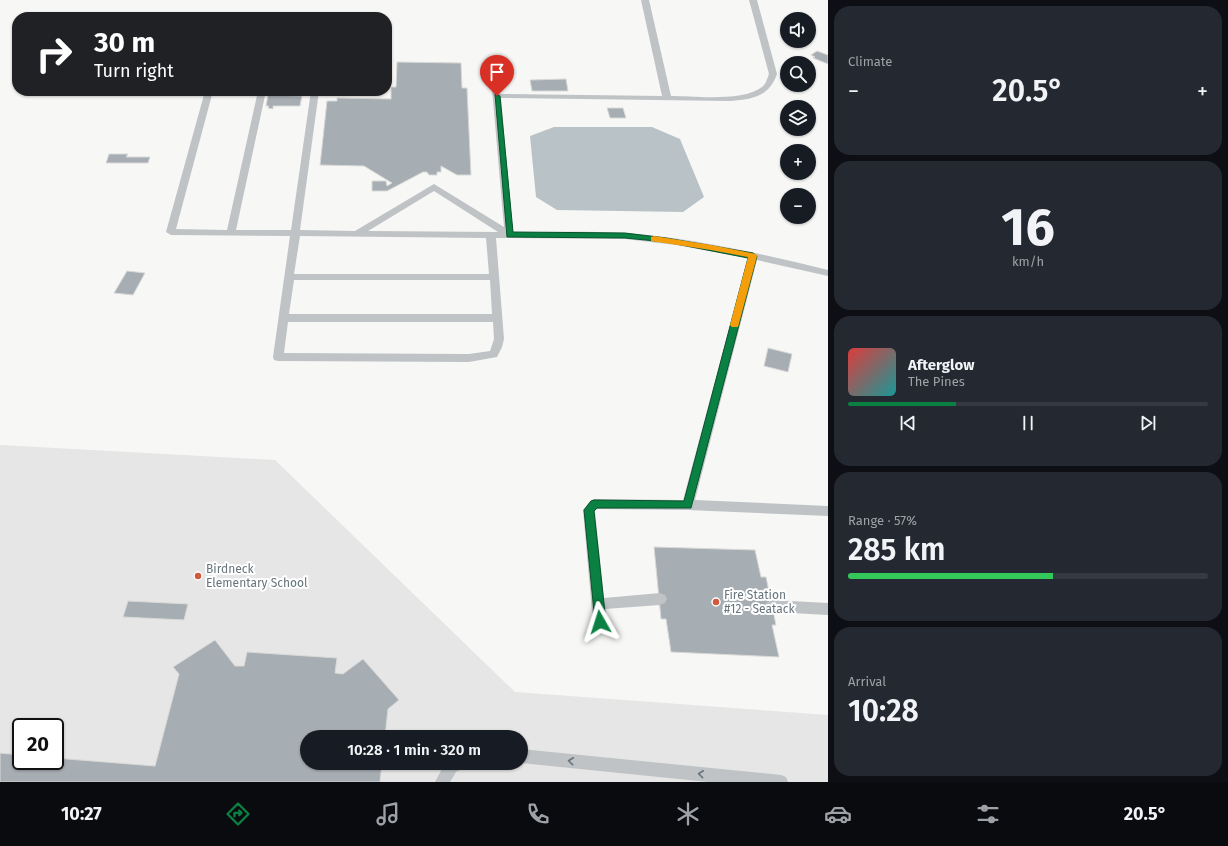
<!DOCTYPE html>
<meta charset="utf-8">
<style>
:root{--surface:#171b24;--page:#242831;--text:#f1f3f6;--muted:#9ea1a6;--line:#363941;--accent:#0b8043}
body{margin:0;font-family:"Fira Sans",sans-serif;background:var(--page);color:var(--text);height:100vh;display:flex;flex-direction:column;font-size:15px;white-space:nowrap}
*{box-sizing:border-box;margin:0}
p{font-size:13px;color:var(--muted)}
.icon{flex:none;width:22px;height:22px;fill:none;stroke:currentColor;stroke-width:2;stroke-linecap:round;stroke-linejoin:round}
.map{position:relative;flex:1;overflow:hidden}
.sheet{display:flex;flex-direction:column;gap:6px;padding:6px;background:#0d0f14;width:400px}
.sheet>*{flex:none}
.hud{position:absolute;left:12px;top:12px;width:380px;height:84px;border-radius:16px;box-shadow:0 1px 3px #0004;background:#202124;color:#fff;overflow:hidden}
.fabs{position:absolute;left:780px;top:12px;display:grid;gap:8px}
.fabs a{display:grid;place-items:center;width:36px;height:36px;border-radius:50%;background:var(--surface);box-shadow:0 1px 3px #0004;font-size:20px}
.speed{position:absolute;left:12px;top:718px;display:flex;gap:8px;font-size:20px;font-weight:700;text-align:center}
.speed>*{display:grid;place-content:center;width:52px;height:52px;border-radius:50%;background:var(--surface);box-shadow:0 1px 3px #0004;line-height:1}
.speed .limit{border:2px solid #111;border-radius:6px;background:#fff;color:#111}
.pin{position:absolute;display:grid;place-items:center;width:34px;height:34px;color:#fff;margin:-41px -17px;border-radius:50% 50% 50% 0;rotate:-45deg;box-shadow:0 0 4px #0007}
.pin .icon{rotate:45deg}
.me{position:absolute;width:44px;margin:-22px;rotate:354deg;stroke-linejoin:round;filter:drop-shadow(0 0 3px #0008)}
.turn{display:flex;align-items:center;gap:14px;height:84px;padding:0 16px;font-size:18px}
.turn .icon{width:52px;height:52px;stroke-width:2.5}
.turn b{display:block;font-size:28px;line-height:34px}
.big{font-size:30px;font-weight:600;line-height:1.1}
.sheet .tile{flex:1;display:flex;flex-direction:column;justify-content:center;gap:6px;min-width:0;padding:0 14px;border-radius:16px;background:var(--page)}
.sheet .dial{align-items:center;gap:0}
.dial b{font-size:52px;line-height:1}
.song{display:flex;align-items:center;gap:12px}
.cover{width:48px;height:48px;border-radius:6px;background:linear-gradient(135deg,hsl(0 70% 55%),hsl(180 70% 35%))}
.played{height:4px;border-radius:2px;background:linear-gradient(90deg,var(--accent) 30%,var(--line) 30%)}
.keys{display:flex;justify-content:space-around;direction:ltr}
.heat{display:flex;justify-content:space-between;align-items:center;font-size:22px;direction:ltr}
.charge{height:6px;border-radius:3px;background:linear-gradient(90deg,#34c759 57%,var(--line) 0)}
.trip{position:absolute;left:300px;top:730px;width:228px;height:40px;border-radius:20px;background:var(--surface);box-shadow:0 1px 3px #0004;font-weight:600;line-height:40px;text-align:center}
.tab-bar{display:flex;height:64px;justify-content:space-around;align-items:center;background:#090b0e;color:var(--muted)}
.tab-bar .icon{width:28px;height:28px}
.tab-bar .on{color:var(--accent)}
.tab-bar b{font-size:18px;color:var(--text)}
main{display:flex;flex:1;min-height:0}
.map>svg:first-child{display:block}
</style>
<main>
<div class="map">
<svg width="828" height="782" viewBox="0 0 828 782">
<rect width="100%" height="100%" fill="#f7f7f5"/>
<path fill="#e5e6e5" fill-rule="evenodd" d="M 0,445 L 275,460 L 515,692 L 828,715 L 828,782 L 0,782 ZM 21,727 L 55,727 L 55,761 L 21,761 ZM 307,737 L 521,737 L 521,763 L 307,763 Z"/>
<polygon fill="#b9c3c7" points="554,127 652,127 680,139 704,197 683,212 557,210 536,197 530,136"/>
<g fill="#a7aeb3" stroke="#d9d9d7">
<polygon points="817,51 828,55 828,64 813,58 815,57 811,55"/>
<polygon points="397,62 461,63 462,88 467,88 471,175 457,175 441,166 441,172 437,172 437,175 429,175 427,172 423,172 387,191 372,191 372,181 386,181 387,186 392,183 364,166 320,165 327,101 337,101 337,98 391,99 391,87 396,87"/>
<polygon points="566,79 568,91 532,91 530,80"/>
<polygon points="268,95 302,96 300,106 273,106 273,109 268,108 269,106 266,106"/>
<polygon points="607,108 623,108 626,118 610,118"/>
<polygon points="109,154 128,154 126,157 150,157 148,163 106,163"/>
<polygon points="127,271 145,273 133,295 114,293"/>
<polygon points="768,348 792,354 788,372 764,366"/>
<polygon points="654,547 755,550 761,577 766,577 772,606 776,625 772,625 779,657 671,652 666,619 661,619"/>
<polygon points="128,601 188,604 184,620 123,617"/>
<polygon points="215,640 235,666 244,666 247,652 337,658 335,673 343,674 363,659 399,700 388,709 385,737 307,737 307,763 382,763 380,782 0,782 0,753 21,755 21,761 55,761 55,758 155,766 179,674 173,667"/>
</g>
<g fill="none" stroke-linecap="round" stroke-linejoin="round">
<g fill="#bfc3c6" fill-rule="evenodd">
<path d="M 641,0 L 649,0 L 671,96 C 694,96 743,102 762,87 C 766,84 767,79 769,74 L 749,0 L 757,0 L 777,74 C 769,97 752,99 730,101 L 501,98 L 513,232 C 551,232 588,231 626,233 C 694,238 762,254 828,270 L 828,276 L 757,260 L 695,500 L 828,506 L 828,516 L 688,510 L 597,509 L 595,511 L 604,598 L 660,593 L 665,595 L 667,599 L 665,603 L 660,605 L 605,609 L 607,623 L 605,627 L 600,629 L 595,627 L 593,623 L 583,510 L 590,501 L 594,499 L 683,500 L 748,258 L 676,245 L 625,239 L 496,238 L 504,339 L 502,347 L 497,357 L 469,362 L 278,361 L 274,360 L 273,357 L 290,236 L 171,235 L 166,232 L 205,91 L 213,91 L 176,229 L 227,230 L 258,91 L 266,91 L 236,230 L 291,230 L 311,91 L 319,91 L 300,230 L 355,231 L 434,184 L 504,227 L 490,66 L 494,64 L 498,66 L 500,94 L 662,96 ZM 434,191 L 498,232 L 368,231 ZM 300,236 L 486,238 L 489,274 L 294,274 ZM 294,280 L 490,280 L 492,314 L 289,314 ZM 288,322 L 493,322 L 494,339 L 490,351 L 469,354 L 284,353 Z"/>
<polygon points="772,600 828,603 828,615 772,612 767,610 765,606 767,602"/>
<polygon points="521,749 781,775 786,777 788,782 708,782 521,763"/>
<polygon points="445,763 465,763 463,768 456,772 450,782 435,782"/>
</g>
</g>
<defs><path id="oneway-chevron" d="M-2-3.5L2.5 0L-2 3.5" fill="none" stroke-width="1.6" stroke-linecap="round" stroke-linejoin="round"/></defs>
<g stroke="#66747d">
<use href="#oneway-chevron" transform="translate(571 761) rotate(-174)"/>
<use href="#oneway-chevron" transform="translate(701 774) rotate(-174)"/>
</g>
<polygon fill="#0b8043" stroke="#07532c" points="495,94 500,96 513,232 625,233 666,238 753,253 757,256 691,508 597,508 594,511 606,622 604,626 600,627 596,626 595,622 584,510 591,501 594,500 684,501 748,258 666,242 625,238 507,237"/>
<polygon fill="#f59e0b" points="654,236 711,245 756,254 757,256 738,327 732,327 730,325 748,257 711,250 651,241 651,237"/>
<g fill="#cf5a3d" stroke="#fff" stroke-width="1.5">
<circle cx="198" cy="576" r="4"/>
<circle cx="716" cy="602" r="4"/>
</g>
<g text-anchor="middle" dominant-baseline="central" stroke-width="4" stroke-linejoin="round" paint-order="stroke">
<g font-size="12" fill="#66747d" stroke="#fff" text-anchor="start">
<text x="206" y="569">Birdneck<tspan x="206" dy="14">Elementary School</tspan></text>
<text x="724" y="595">Fire Station<tspan x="724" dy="14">#12 - Seatack</tspan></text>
</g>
</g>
</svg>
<div class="fabs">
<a><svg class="icon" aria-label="sound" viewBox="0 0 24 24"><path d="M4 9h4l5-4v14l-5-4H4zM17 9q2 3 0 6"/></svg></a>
<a><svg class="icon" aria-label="search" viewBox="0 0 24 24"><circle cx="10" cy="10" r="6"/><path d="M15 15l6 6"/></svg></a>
<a><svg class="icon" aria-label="layers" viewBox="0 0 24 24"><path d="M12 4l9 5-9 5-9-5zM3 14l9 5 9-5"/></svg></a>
<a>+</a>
<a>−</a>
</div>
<div class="speed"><div class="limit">20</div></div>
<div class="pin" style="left:497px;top:96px;background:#d93025"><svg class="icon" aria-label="arrive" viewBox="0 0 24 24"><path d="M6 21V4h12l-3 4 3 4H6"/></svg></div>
<svg class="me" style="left:600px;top:622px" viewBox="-20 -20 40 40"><path d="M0-17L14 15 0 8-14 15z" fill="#0b8043" stroke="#fff" stroke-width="4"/></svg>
<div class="trip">10:28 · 1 min · 320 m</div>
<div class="hud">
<div class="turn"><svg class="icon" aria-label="right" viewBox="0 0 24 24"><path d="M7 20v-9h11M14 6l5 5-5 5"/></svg><div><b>30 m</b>Turn right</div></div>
</div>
</div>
<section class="sheet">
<div class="tile"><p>Climate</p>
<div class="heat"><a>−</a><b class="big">20.5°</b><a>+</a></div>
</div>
<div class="tile dial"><b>16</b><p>km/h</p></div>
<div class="tile">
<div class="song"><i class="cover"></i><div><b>Afterglow</b><p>The Pines</p></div></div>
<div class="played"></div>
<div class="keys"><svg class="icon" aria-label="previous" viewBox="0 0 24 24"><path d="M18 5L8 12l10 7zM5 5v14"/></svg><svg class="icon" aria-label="pause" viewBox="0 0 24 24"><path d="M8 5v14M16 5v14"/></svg><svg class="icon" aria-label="next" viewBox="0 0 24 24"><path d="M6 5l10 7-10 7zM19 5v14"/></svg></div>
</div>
<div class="tile"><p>Range · 57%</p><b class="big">285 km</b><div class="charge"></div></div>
<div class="tile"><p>Arrival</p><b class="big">10:28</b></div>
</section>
</main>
<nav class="tab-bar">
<b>10:27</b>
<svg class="icon on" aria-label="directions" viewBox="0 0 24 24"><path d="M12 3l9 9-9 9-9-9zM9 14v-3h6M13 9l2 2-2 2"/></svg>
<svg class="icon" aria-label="music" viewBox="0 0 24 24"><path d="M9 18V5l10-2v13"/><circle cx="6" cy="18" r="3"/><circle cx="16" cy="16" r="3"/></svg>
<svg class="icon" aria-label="phone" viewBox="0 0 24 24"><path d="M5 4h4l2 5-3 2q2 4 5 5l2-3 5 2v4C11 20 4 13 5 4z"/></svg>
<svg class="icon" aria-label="climate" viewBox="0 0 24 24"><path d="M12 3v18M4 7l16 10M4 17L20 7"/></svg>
<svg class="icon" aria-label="car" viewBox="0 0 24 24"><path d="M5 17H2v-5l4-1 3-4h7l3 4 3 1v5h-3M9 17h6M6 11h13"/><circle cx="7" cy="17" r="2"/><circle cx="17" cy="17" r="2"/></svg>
<svg class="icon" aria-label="filters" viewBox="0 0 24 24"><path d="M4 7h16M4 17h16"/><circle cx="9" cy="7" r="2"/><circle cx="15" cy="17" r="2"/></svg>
<b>20.5°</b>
</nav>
